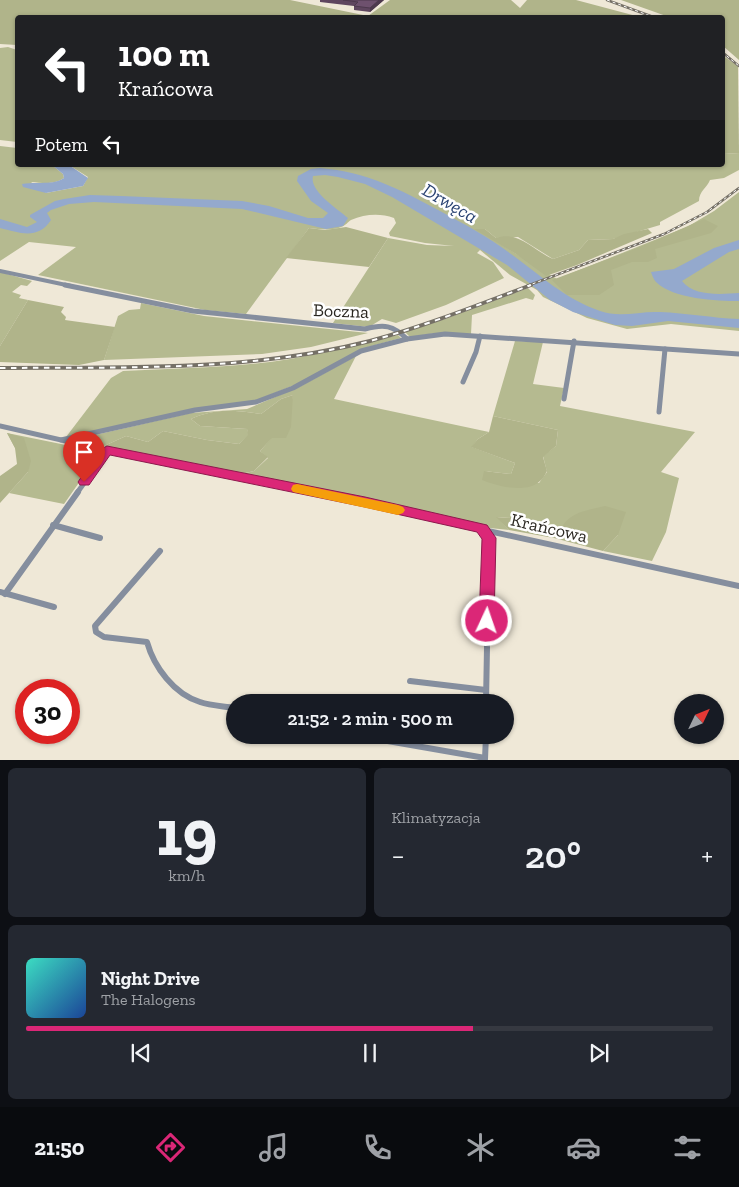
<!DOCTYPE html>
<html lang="pl">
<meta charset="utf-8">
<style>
:root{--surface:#171b24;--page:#242831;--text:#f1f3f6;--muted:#9ea1a6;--line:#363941;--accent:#db2777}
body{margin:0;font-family:"Zilla Slab",serif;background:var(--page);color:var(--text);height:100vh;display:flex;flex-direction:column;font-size:19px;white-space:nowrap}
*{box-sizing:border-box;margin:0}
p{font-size:16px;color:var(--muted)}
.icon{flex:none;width:28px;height:28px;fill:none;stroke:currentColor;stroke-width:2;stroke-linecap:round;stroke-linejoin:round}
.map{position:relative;height:760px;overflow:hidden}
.side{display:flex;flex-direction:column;gap:8px;padding:8px;background:#0d0f14;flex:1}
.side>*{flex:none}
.guide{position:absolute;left:15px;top:15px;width:710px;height:152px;border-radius:5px;box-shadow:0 1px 4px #0004;background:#202124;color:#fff;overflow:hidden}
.needle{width:32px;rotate:47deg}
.buttons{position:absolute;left:674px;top:694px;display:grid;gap:10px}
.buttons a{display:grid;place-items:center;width:50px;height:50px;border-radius:50%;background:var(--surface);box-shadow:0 1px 4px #0004;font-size:25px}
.speed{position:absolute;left:15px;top:679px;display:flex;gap:10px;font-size:25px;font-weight:700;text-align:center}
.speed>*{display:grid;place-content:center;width:65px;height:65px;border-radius:50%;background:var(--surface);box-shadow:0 1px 4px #0004;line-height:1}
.speed .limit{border:8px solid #d22;background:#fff;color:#111}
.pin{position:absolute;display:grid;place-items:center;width:42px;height:42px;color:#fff;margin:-51px -21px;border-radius:50% 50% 50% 0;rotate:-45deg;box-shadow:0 0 5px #0007}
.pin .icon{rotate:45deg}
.me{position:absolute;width:55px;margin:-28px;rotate:3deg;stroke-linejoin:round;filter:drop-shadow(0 0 4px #0008)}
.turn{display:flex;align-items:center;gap:18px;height:105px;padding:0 20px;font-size:22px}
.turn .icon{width:65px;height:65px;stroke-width:2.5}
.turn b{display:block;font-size:35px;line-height:42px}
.then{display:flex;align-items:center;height:48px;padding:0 20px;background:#0003;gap:10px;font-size:19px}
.big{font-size:38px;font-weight:600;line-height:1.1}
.side .card{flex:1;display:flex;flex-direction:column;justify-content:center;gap:8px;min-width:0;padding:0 18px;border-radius:8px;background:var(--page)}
.side .dial{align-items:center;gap:0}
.dial b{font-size:65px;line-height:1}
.song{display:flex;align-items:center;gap:15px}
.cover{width:60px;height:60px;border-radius:8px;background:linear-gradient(135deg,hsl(170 70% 55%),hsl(220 70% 35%))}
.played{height:5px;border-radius:2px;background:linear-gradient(90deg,var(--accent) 65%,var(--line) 65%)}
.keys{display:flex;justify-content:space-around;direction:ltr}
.heat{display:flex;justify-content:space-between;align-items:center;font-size:28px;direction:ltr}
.side .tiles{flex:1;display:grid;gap:8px;grid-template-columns:1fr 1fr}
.card:last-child{grid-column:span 2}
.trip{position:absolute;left:226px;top:694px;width:288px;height:50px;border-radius:25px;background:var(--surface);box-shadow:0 1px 4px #0004;font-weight:600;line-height:50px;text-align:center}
.tab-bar{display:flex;height:80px;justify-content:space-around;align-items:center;background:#090b0e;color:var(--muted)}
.tab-bar .icon{width:35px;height:35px}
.tab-bar .current{color:var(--accent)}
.tab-bar b{font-size:22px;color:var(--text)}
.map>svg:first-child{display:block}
</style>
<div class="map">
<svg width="739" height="760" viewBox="0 0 739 760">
<rect width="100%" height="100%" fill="#efe8d7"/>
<g fill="#b5ba90">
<polygon points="8,47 17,50 17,142 0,140 0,48"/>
<path d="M 0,146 L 17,148 L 18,165 L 52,165 L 63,174 L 64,178 C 54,185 43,183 31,182 L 46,193 L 83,186 L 88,177 L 69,165 L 629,165 L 633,167 L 653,166 L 651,165 L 722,165 L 723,154 L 739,153 L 739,170 L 724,178 L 710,180 C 707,188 699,191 699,201 L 660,222 L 660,225 L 613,239 L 588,240 L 579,250 L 553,259 L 518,237 L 496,238 L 485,229 L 476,229 L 557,279 L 687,227 L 714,211 L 739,192 L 739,331 L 671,324 L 627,329 L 587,318 L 543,297 L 537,290 L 510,275 L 480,250 L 477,253 L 493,262 L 504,278 L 446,305 L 396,323 L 382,319 L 369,327 L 333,323 L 388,238 L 427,245 L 454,246 L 425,243 L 390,236 L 389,233 L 396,223 L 394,218 C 380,213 365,214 351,220 C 348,222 345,226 341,227 C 332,231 319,229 309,228 L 246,314 L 205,310 L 38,275 L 76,247 L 29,242 L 0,261 Z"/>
<polygon points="0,272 32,281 27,286 21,285 12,292 21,295 19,298 28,300 0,346"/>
<polygon points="528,288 535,295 533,300 526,298 472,315 471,334 436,333 410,337 405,332 445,319"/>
<polygon points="141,303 204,316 368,333 311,347 262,354 104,360 118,316 129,310 140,309"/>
<path d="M 398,335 L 401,338 L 368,347 L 297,384 L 252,402 L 198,408 L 66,437 L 111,378 L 123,371 C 179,368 235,368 290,359 C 326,353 362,344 398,335 Z"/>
<path d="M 515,341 L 543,342 L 533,384 L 564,388 L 560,406 L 695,432 L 661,472 L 679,478 L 666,532 L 652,561 L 603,551 L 618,535 L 562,529 L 511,518 L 497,517 L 509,530 L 490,528 L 238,475 L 254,471 L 268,458 L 260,451 C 274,436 289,416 293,395 L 281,399 L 261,414 C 235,410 216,408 191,419 L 200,426 L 247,429 L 249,435 L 239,444 L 207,440 L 163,431 L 148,442 L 126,436 L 104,446 L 73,440 L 191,413 L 247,409 L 301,386 L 356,356 L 334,399 L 489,432 L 478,439 L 472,447 L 515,463 L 511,474 L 484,471 L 539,483 L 547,472 L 543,456 L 556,446 L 558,430 L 493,416 Z"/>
<polygon points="7,433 61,444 99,454 64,504 9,493 28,472"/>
</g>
<g fill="#b0b48a">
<polygon points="0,0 290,0 368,16 390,0 511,0 520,8 527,0 576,0 640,17 18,18 17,45 0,44"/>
<polygon points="621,0 739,0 739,60 723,46 722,18 669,17"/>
<polygon points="722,55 738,66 739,153 723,154"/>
<polygon points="704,219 718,226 711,233 655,249 657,258 648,262 632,262 611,270 614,285 599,295 567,295 552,280 635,249"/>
<polygon points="346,227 388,238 369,267 286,258 309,228 325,230"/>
<path d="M 474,229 L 485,229 L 496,238 C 518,230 534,251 553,259 L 579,250 L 588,240 L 613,239 L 624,234 L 648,229 L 652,233 L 577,265 L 546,276 L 516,254 Z"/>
<polygon points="28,300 64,307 61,312 66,317 65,320 115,327 104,360 79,365 0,362 0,346"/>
<path d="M 293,395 L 291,427 L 286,438 L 272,438 L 260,451 L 268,457 L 254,471 L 237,475 L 104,446 L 126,436 L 148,442 L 163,431 L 207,440 L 239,444 L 248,435 L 247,429 L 200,426 L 191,419 C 216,408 234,410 261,414 L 281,399 Z"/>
<path d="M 493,416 L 558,430 L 556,446 L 543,457 L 547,471 C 545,475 543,479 540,481 C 527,494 496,486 482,480 L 484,471 L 511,474 L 515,463 L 471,447 L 478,439 L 489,432 Z"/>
<polygon points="7,433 24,438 31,461 28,472 0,503 0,476 17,464 15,448"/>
<path d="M 605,506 L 626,512 L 618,535 L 603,551 L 554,538 L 509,530 L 496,517 L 511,518 L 561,529 C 569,512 588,510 605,506 Z"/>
</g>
<g fill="#94a9cd">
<path d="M 52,165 L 69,165 L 88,178 L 83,186 L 46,193 L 23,187 L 22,184 C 36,181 52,186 64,178 L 63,174 Z"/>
<path d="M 320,168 C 367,172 399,189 440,211 C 464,224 489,237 511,254 C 540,275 565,299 600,311 C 620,318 639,311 660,312 C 687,313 712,318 739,319 L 739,328 L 668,321 L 632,326 L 615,325 L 573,312 L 550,300 L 507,265 L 392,197 L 365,184 L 338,177 L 325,175 L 313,176 C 309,191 338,209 348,218 L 343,226 L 326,229 L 242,209 L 94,202 L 69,204 L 51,210 L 47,213 L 51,220 C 38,240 20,233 0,228 L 0,219 L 27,227 L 37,222 L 30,217 L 30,215 L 55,201 L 64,199 L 90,195 L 121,196 L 242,201 L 269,206 L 308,218 L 323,218 L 328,213 L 311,201 L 297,181 L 298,176 L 311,169 Z"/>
<path d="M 739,240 L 739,249 L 729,252 L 682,281 C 694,297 722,294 739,293 L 739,301 C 717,301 673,299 656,282 C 654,280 652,275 651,272 L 674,269 L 714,248 Z"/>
</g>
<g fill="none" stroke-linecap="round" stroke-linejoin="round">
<polyline stroke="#858e9e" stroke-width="4" points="0,271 71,286"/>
<g stroke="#858e9e" stroke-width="5">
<path d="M 65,285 L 193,311 L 365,329 C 384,324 393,325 407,339 L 445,334 L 739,354"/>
<polyline points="463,382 476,352 480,336"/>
<polyline points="564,399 574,341"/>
<polyline points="659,412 665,349"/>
<polyline points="0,426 157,462 318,493"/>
<polyline points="61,440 195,410 256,402 293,388 361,351 407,339"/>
<polyline points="77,493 107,451"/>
</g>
<g stroke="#858e9e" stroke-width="6">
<polyline points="311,492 739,586"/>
<polyline points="53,525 100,538"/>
<polyline points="482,529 489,538 486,702"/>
<path d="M 160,551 L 95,626 L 96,632 L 104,637 L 147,642 C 154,667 174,694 200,702 C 211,706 224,706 235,708"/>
<polyline points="0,592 54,607"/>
<polyline points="5,594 78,492"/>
<polyline points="410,681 486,690"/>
<polyline points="339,735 359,736 485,758"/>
<polyline points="485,759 486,735"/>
</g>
<g stroke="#757066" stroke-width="2.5">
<g id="rail-far1">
<polyline points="607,0 656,18"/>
<polyline points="722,52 739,66"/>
<polyline points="527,286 664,234 707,212 739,188"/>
</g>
</g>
<g stroke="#757066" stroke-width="4">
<path id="rail" d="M 0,368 C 123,367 249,372 370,341 C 425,326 478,305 531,285"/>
</g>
<use href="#rail-far1" stroke="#fff" stroke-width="1" stroke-dasharray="3" stroke-linecap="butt"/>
<use href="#rail" stroke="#fff" stroke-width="2" stroke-dasharray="5.5" stroke-linecap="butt"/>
</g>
<polygon fill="#5f465f" points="320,0 384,0 370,12 354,10 354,6 320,2"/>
<polygon fill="#4d394d" points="379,0 384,0 370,12 370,8"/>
<polygon fill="#6e516e" stroke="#4d394d" points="343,0 379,0 370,8 354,6 358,2"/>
<polygon fill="#db2777" stroke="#8e194d" points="107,446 365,497 487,525 496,538 494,621 492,625 487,627 482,625 479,621 482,539 477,532 365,507 110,455 89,485 80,485 78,482 80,479 103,448"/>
<polygon fill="#f59e0b" points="297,484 398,505 403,507 405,510 403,513 398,515 293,492 291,489 293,485"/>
<g text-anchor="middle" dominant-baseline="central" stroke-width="5" stroke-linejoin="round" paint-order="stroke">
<g font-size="18" fill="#2a2721" stroke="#fff">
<text transform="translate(341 311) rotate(2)">Boczna</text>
<text transform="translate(549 528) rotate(13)">Krańcowa</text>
</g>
<g font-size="19" font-style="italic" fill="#294272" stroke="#fff">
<text transform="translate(450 203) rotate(30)">Drwęca</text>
</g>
</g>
</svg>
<div class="buttons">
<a><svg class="needle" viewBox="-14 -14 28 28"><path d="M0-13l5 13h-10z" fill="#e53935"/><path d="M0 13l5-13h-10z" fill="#9ea1a6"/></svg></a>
</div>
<div class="speed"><div class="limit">30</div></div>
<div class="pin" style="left:84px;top:482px;background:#d93025"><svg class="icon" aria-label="arrive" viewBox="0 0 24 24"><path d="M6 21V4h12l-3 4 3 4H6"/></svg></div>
<svg class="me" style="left:487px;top:621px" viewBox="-20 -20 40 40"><circle r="17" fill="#db2777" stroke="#fff" stroke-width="3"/><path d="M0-11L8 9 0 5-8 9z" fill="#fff"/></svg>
<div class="trip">21:52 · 2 min · 500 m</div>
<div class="guide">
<div class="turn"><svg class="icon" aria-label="left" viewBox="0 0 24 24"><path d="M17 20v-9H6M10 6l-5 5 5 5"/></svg><div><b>100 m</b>Krańcowa</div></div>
<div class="then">Potem<svg class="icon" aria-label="left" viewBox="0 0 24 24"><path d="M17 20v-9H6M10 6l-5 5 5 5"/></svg></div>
</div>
</div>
<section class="side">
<div class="tiles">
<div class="card dial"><b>19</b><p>km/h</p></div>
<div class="card"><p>Klimatyzacja</p>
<div class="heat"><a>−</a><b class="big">20°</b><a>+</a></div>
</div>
<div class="card">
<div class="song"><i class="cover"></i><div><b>Night Drive</b><p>The Halogens</p></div></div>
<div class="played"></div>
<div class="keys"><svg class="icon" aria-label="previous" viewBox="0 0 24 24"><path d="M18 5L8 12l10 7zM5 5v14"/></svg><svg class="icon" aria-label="pause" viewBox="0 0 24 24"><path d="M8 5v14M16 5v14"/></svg><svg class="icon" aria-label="next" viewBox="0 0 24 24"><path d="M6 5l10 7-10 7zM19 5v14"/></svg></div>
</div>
</div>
</section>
<nav class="tab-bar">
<b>21:50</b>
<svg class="icon current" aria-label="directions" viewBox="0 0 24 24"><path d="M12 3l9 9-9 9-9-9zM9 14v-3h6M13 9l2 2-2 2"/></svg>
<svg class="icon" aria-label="music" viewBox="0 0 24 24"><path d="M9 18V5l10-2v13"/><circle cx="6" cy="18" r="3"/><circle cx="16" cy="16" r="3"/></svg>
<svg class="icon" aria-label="phone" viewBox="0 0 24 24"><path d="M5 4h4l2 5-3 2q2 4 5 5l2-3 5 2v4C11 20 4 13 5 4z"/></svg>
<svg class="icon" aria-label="climate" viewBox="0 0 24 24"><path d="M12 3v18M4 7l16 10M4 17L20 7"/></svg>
<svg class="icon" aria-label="car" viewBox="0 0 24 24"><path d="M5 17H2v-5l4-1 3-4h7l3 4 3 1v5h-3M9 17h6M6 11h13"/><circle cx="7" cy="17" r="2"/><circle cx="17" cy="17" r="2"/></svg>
<svg class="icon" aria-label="filters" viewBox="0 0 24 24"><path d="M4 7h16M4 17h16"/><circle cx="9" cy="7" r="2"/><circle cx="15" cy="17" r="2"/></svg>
</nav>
